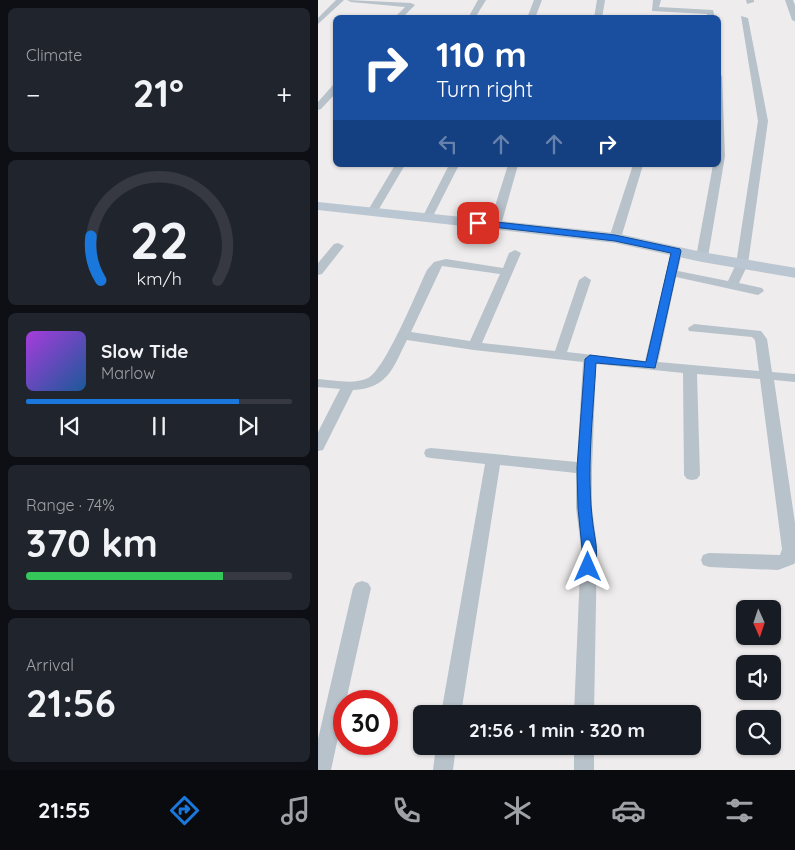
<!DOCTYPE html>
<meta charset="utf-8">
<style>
:root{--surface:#171b24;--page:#20242c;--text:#f1f3f6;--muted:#9ea1a6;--line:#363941;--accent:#1a78dc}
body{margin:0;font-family:Quicksand,sans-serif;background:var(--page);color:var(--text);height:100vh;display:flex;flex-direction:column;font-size:19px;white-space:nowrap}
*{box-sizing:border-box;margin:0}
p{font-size:16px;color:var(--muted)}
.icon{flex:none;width:28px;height:28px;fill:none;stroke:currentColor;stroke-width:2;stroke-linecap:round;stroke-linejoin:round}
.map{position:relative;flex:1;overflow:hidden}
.drawer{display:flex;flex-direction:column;gap:8px;padding:8px;background:#0d0f14;width:318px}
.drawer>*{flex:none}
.guide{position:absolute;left:15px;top:15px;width:388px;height:152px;border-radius:8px;box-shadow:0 1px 4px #0004;background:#1a4fa0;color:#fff;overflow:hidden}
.needle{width:32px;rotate:177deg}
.fabs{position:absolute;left:418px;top:600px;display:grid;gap:10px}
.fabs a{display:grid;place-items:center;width:45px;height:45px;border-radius:8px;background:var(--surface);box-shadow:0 1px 4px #0004;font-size:25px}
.speed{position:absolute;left:15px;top:690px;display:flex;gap:10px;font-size:25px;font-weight:700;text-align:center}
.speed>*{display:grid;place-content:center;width:65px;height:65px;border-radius:50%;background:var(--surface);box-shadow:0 1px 4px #0004;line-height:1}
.speed .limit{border:8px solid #d22;background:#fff;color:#111}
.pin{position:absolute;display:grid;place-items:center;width:42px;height:42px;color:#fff;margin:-21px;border-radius:10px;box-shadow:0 2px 8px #0006}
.me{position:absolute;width:55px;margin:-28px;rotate:0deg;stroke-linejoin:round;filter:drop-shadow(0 0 4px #0008)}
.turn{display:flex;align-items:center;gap:18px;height:105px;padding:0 20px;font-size:22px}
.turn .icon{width:65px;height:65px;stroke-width:2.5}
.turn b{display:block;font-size:35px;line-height:42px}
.lanes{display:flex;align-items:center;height:48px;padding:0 20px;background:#0003;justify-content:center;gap:25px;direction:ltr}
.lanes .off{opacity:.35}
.big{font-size:38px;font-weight:700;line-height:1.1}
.drawer .card{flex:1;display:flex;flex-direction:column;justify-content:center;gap:8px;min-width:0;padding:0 18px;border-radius:8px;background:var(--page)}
.drawer .dial{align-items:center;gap:0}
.dial svg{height:130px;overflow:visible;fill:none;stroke:var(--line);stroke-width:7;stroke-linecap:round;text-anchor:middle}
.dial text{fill:var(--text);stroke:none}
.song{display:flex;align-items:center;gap:15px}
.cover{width:60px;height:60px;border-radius:8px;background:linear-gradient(135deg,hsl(280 70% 55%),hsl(210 70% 35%))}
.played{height:5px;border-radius:2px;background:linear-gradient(90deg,var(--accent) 80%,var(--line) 80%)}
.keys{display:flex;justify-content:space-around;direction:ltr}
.heat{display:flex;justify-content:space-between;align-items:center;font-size:28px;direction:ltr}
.charge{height:8px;border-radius:4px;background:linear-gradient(90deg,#34c759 74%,var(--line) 0)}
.trip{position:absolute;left:95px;top:705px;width:288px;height:50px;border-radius:8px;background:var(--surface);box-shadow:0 1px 4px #0004;font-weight:700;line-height:50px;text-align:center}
.dock{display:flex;height:80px;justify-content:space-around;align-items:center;background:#090b0e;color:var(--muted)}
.dock .icon{width:35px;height:35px}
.dock .selected{color:var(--accent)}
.dock b{font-size:22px;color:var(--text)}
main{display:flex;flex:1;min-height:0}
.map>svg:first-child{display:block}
</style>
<main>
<section class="drawer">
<div class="card"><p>Climate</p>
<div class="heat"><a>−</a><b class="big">21°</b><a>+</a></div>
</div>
<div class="card dial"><svg viewBox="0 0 100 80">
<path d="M14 69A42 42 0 1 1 86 69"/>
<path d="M14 69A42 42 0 0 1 8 42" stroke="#1a78dc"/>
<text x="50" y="56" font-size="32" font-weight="700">22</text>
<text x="50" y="72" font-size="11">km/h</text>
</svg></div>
<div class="card">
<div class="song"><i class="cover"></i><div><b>Slow Tide</b><p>Marlow</p></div></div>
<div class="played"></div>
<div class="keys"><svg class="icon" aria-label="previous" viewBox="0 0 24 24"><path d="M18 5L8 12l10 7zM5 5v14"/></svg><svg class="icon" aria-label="pause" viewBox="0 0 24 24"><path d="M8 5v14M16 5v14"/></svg><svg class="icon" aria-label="next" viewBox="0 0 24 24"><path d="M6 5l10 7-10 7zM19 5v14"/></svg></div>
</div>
<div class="card"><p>Range · 74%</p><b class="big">370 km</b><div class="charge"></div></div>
<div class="card"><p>Arrival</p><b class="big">21:56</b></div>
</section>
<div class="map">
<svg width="478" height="770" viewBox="0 0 478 770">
<rect width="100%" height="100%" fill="#efeced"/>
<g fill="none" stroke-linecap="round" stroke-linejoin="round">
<g fill="#b8c2ca" fill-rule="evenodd">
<polygon points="18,0 26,0 0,24 0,18"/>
<polygon points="29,0 93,3 97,5 84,18 76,18 87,7 33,2"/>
<polygon points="160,0 168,0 157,18 150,18"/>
<polygon points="216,0 224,0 217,18 209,18"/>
<polygon points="279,0 287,0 284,18 276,18"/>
<polygon points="335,0 343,0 341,7 395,10 397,18 389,18 389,14 334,11"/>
<polygon points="428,0 436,0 436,2 429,4"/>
<polygon points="467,0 475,0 478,8 478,22 474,20"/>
<path d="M 423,16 L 430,18 L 450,121 L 430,264 L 421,283 L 444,288 L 446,291 L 440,295 L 358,277 L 340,362 L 441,371 L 437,340 L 434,337 L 371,331 L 370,328 L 376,324 L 443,331 L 449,339 L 454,372 L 478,374 L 478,382 L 456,380 L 478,530 L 478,561 L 476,564 L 460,570 L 391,567 L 385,565 L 383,560 L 385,555 L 391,553 L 462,555 L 464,549 L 442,379 L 379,374 L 382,475 L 379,479 L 374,480 L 369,479 L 366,475 L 365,373 L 278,364 L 274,468 L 274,508 L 279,547 L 276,714 L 256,714 L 263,547 L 258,508 L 258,473 L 182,465 L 143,714 L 123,714 L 167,464 L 113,458 L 108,457 L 106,453 L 108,449 L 113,448 L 259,462 L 265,362 L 156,350 L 89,340 C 75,367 71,388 35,390 L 5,450 L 0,451 L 0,432 L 22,389 L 0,387 L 0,379 C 15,380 36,385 50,378 C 67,370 99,291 109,270 L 116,262 L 128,259 L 185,268 L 191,253 L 197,250 L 203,253 L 164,343 L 237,351 L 261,280 L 267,276 L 273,280 L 249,352 L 327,361 L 354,249 L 362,249 L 364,251 L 360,271 L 410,281 L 418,264 L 440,121 ZM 124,266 L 182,274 L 152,341 L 93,332 Z"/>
<polygon points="400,73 404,76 407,156 390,257 384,260 378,257 395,165 400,165"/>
<polygon points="15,85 18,85 18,93 3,109 0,110 0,102"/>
<polygon points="77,165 87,165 58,214 50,214 49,212"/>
<polygon points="131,165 141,165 114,218 113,220 105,220 104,218"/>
<polygon points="190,165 200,165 183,225 177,228 171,225"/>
<polygon points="315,165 325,165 303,238 301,240 293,240 291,238"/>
<polygon points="20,243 26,246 4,274 0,275 0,263 16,244"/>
<polygon points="44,581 50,583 53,588 28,701 26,701 26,710 13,770 0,770 0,739 35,588 38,583"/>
<polygon points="118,746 138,746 135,770 115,770"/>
<rect x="256" y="746" width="20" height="24"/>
</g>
<polygon fill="#bac6d1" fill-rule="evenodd" points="0,202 297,233 384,252 478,268 478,278 384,262 297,243 0,210"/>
</g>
<path fill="#1a73e8" stroke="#114b97" d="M 160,220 L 297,235 L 362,249 L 363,251 L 337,368 L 278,363 C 275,417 268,471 275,525 C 277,539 282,559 275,571 L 270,573 L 265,571 L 263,567 L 264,548 L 260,508 L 259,468 L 267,359 L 272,355 L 328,362 L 353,253 L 297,241 L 157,225 L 157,221 Z"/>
</svg>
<div class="fabs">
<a><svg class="needle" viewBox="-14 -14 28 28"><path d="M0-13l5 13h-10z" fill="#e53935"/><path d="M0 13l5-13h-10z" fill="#9ea1a6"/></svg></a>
<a><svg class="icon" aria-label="sound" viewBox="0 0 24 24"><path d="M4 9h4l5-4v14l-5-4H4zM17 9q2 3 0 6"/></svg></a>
<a><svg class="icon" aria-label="search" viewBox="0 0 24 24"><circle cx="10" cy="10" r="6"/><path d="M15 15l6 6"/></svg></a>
</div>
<div class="speed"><div class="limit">30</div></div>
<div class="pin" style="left:160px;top:223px;background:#d93025"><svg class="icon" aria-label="arrive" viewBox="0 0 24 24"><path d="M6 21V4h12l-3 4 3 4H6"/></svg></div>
<svg class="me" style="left:270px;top:567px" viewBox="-20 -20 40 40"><path d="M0-17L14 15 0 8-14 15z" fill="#1a73e8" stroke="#fff" stroke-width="4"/></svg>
<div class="trip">21:56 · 1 min · 320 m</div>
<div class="guide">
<div class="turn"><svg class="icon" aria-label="right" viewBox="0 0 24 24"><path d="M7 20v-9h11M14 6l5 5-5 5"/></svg><div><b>110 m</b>Turn right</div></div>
<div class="lanes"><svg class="icon off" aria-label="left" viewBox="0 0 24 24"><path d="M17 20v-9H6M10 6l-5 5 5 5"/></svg><svg class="icon off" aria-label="ahead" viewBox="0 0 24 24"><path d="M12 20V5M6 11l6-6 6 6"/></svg><svg class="icon off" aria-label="ahead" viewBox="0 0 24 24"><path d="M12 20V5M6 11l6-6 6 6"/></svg><svg class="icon" aria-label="right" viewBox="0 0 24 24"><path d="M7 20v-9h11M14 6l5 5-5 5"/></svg></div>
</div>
</div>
</main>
<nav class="dock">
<b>21:55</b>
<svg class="icon selected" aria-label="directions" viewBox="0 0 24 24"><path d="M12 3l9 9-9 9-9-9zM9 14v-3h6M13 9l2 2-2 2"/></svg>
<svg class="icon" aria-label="music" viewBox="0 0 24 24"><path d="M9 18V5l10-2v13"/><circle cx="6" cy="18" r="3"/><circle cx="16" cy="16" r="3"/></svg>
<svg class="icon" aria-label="phone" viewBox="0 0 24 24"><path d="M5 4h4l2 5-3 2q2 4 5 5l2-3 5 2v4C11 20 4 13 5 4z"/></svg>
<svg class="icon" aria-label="climate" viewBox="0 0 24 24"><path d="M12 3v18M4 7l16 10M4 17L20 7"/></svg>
<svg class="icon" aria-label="car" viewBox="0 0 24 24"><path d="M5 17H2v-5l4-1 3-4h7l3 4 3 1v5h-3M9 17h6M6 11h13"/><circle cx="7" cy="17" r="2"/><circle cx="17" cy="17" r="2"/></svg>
<svg class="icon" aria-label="filters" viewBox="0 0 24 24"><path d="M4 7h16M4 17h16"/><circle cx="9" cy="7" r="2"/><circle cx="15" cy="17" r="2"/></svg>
</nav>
